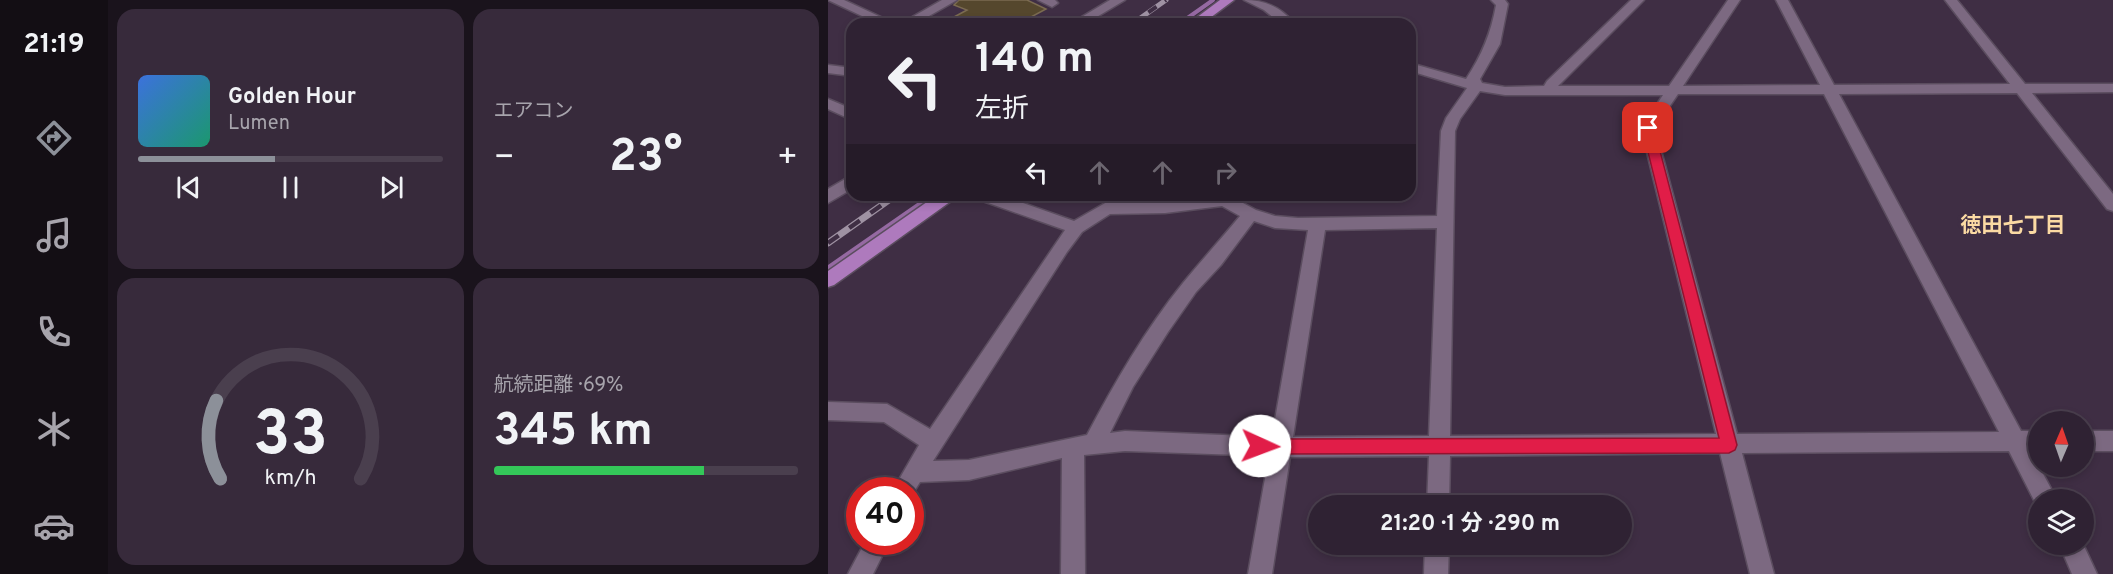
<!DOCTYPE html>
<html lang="ja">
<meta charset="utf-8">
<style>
:root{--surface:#2f2233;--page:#372a3b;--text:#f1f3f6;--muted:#a7a4ac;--line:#4a3f4e;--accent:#8c9099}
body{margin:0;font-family:Overpass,"Noto Sans JP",sans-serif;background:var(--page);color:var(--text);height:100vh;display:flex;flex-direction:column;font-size:22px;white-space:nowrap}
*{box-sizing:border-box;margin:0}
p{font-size:20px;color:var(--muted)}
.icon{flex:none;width:33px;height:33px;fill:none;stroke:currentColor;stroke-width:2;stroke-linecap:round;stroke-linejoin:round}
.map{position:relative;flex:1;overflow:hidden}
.drawer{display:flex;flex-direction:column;gap:9px;padding:9px;background:#1a131c;width:720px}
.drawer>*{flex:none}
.hud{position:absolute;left:18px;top:18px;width:570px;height:183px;border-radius:18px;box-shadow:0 3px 9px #0003,0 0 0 2px var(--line);background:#2f2233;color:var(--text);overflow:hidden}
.needle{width:39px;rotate:2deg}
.fabs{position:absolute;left:1200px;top:411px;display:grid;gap:12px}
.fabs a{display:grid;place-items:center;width:66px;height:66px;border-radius:50%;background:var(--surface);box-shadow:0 3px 9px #0003,0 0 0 2px var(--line);font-size:30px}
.speed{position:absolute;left:18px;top:477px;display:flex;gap:12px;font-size:30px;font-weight:700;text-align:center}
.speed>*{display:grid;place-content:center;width:78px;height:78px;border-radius:50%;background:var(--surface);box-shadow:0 3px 9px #0003,0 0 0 2px var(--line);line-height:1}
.speed .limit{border:9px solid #d22;background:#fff;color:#111}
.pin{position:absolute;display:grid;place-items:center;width:51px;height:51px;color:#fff;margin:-26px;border-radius:12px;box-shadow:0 3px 9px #0006}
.me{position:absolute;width:66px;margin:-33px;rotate:92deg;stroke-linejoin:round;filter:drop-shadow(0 0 4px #0008)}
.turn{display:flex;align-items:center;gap:21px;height:126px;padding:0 30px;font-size:27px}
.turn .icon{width:78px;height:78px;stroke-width:2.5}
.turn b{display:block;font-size:42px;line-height:51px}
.lanes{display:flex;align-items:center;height:57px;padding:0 30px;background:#0003;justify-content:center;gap:30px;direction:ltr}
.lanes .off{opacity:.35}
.big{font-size:45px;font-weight:700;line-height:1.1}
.drawer .tile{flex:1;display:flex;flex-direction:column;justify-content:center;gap:9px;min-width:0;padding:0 21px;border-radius:18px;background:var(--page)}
.drawer .dial{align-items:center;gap:0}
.dial svg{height:156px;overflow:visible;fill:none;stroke:var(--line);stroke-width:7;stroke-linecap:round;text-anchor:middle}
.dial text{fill:var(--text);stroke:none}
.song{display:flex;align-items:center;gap:18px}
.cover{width:72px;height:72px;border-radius:9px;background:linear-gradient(135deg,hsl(220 70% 55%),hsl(160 70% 35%))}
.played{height:6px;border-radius:3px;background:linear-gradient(90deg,var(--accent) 45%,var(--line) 45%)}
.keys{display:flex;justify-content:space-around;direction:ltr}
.heat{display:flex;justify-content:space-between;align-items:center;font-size:33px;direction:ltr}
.charge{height:9px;border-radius:4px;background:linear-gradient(90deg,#34c759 69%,var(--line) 0)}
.drawer .tiles{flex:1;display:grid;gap:9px;grid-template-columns:repeat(2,1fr)}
.trip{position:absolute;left:480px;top:495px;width:324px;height:60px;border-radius:30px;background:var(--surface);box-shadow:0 3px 9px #0003,0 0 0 2px var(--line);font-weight:700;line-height:60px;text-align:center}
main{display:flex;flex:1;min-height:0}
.menu{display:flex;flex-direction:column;width:108px;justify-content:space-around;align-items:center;background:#130e14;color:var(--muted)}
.menu .icon{width:42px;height:42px}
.menu .current{color:var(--accent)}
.menu b{font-size:27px;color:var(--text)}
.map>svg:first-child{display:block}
</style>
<main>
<nav class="menu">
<b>21:19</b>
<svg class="icon current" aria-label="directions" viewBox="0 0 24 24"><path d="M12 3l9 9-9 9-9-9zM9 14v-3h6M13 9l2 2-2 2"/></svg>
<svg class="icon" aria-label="music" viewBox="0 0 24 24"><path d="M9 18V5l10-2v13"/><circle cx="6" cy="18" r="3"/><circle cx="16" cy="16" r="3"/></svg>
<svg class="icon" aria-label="phone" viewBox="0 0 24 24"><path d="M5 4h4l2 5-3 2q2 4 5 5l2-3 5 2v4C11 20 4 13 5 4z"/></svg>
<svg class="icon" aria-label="climate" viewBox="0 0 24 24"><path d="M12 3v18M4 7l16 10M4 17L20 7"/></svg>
<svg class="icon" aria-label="car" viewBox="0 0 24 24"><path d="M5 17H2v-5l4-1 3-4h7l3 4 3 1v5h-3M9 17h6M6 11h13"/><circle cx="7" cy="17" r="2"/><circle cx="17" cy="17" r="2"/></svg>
</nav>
<section class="drawer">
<div class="tiles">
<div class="tile">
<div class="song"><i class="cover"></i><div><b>Golden Hour</b><p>Lumen</p></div></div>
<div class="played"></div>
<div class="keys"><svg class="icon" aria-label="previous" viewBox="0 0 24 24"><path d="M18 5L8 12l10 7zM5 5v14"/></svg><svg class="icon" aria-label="pause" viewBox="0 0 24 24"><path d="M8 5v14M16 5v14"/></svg><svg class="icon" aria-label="next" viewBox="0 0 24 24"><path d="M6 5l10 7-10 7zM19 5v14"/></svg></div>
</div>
<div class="tile"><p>エアコン</p>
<div class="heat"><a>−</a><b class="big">23°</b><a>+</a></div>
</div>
<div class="tile dial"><svg viewBox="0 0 100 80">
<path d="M14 69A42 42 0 1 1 86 69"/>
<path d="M14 69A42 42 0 0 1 12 29" stroke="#8c9099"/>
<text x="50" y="56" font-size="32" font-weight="700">33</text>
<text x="50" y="72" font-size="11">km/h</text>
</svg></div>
<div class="tile"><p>航続距離 · 69%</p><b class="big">345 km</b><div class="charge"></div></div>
</div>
</section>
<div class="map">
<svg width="1285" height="574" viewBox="0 0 1285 574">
<rect width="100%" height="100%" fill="#3f2e44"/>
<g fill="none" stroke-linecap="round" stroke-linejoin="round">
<polyline stroke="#9569a2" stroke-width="4" points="351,24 385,0"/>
<polyline stroke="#9569a2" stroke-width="5" points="0,268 105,195"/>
</g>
<polygon fill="#55472d" stroke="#7b6b51" stroke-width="1.5" points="131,0 199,0 218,9 190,24 113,24 139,10 126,5"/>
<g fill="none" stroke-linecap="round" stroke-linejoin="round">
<g stroke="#5b4d5f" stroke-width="3">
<g id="minor">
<polygon points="0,0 16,0 68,24 51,24"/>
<polygon points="114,0 129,0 87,24 72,24"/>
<polygon points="210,0 227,0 230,3 224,7"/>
<polygon points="282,0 297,0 257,24 242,24"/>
<path d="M 416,0 C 437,0 453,7 467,24 L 453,24 L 436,10 Z"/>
<path d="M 663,0 L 677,0 L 680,4 L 672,44 L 652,79 L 654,83 L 677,87 L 716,86 L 719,81 L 803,0 L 816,0 L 730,86 L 841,86 L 900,0 L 912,0 L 855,86 L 992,85 L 948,0 L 960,0 L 1006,85 L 1182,84 L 1117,0 L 1129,0 L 1197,84 L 1285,84 L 1285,92 L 1204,93 L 1285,194 L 1285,211 L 1279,209 L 1189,93 L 1011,94 L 1193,431 L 1210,431 L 1210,451 L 1203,451 L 1229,500 L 1210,500 L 1210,508 L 1181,451 L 914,453 L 946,574 L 922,574 L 892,453 L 622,456 L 621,506 L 599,506 L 601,456 L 462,457 L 444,574 L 420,574 L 441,456 L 297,451 L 256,455 L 257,574 L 233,574 L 234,458 L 141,480 L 92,482 L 82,498 L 82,490 L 65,490 L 91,445 L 56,422 L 0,420 L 0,402 L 59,404 L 102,429 L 237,230 L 149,199 L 147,195 L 172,195 L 246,221 L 279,202 L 337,201 L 389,195 L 402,196 L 428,210 L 447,216 L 470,218 L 609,216 L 613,131 L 618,118 L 639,88 L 582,71 L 582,63 L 638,79 C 654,55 663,33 668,5 ZM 652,91 L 677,95 L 835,95 L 813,128 L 888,434 L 622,436 L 627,131 L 632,119 ZM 850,94 L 996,94 L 1171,432 L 909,434 L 827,128 ZM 394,206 L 412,216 C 393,239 374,260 355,283 C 317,330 287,382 259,435 L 141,460 L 105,461 L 239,252 L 254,232 L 282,214 L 337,213 ZM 426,221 L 447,228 L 480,230 L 444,437 L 297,431 L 282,433 L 305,387 L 340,332 L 368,292 L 393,265 ZM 609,228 L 601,436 L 465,437 L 497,230 Z"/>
<polygon points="0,65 24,68 24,76 0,73"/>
<polygon points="0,99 24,109 24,120 0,109"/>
<polygon points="24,175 24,189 0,203 0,189"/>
<rect x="1256" y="431" width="29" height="20"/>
<polygon points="37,542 61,542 45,574 20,574"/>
<polygon points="597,544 621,544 620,574 596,574"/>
<polygon points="1231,544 1255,544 1269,574 1244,574"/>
</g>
</g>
<g stroke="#5b4d5f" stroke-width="3">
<g id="major">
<polygon points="392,0 406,0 374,24 360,24"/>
<polygon points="109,195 128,195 126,199 6,285 0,287 0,271"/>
</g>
</g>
<use href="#minor" fill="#7c6981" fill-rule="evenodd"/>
<use href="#major" fill="#ae7abd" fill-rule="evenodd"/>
<g stroke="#9f92a3" stroke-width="5">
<polyline id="rail-far1" points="304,24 338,0"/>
</g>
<g stroke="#9f92a3" stroke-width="7">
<polyline id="rail" points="0,243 68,195"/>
</g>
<use href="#rail-far1" stroke="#3f2e44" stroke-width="4" stroke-dasharray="10" stroke-linecap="butt"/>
<use href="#rail" stroke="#3f2e44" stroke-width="4.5" stroke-dasharray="13" stroke-linecap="butt"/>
</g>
<polygon fill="#e11d48" stroke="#92132f" stroke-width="1.5" points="820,124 826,128 909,445 907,450 901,453 432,454 426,452 424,446 426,441 432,439 891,438 814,128"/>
<g text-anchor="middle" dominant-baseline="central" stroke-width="6" stroke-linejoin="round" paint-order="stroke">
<g font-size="21" font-weight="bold" fill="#fbdaa3" stroke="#3f2e44">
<text x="1185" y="226">徳田七丁目</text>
</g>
</g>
</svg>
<div class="fabs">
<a><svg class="needle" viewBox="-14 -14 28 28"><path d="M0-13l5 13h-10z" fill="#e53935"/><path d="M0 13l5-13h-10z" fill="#a7a4ac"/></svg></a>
<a><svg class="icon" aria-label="layers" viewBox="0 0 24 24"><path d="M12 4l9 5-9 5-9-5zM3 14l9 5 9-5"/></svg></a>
</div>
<div class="speed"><div class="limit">40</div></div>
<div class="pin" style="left:820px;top:128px;background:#d93025"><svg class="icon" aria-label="arrive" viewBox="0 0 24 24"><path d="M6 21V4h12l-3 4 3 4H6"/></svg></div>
<svg class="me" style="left:432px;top:446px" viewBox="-20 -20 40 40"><circle r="19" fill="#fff"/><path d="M0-13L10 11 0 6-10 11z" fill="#e11d48"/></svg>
<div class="trip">21:20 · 1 分 · 290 m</div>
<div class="hud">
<div class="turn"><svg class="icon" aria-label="left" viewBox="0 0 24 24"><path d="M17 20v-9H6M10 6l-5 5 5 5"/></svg><div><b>140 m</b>左折</div></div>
<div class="lanes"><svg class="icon" aria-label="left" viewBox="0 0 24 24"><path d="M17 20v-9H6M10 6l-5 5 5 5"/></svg><svg class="icon off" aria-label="ahead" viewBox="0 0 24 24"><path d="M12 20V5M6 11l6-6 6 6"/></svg><svg class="icon off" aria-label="ahead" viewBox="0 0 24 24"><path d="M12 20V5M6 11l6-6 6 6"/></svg><svg class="icon off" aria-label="right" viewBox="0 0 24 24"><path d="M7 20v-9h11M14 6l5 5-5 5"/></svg></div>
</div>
</div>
</main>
